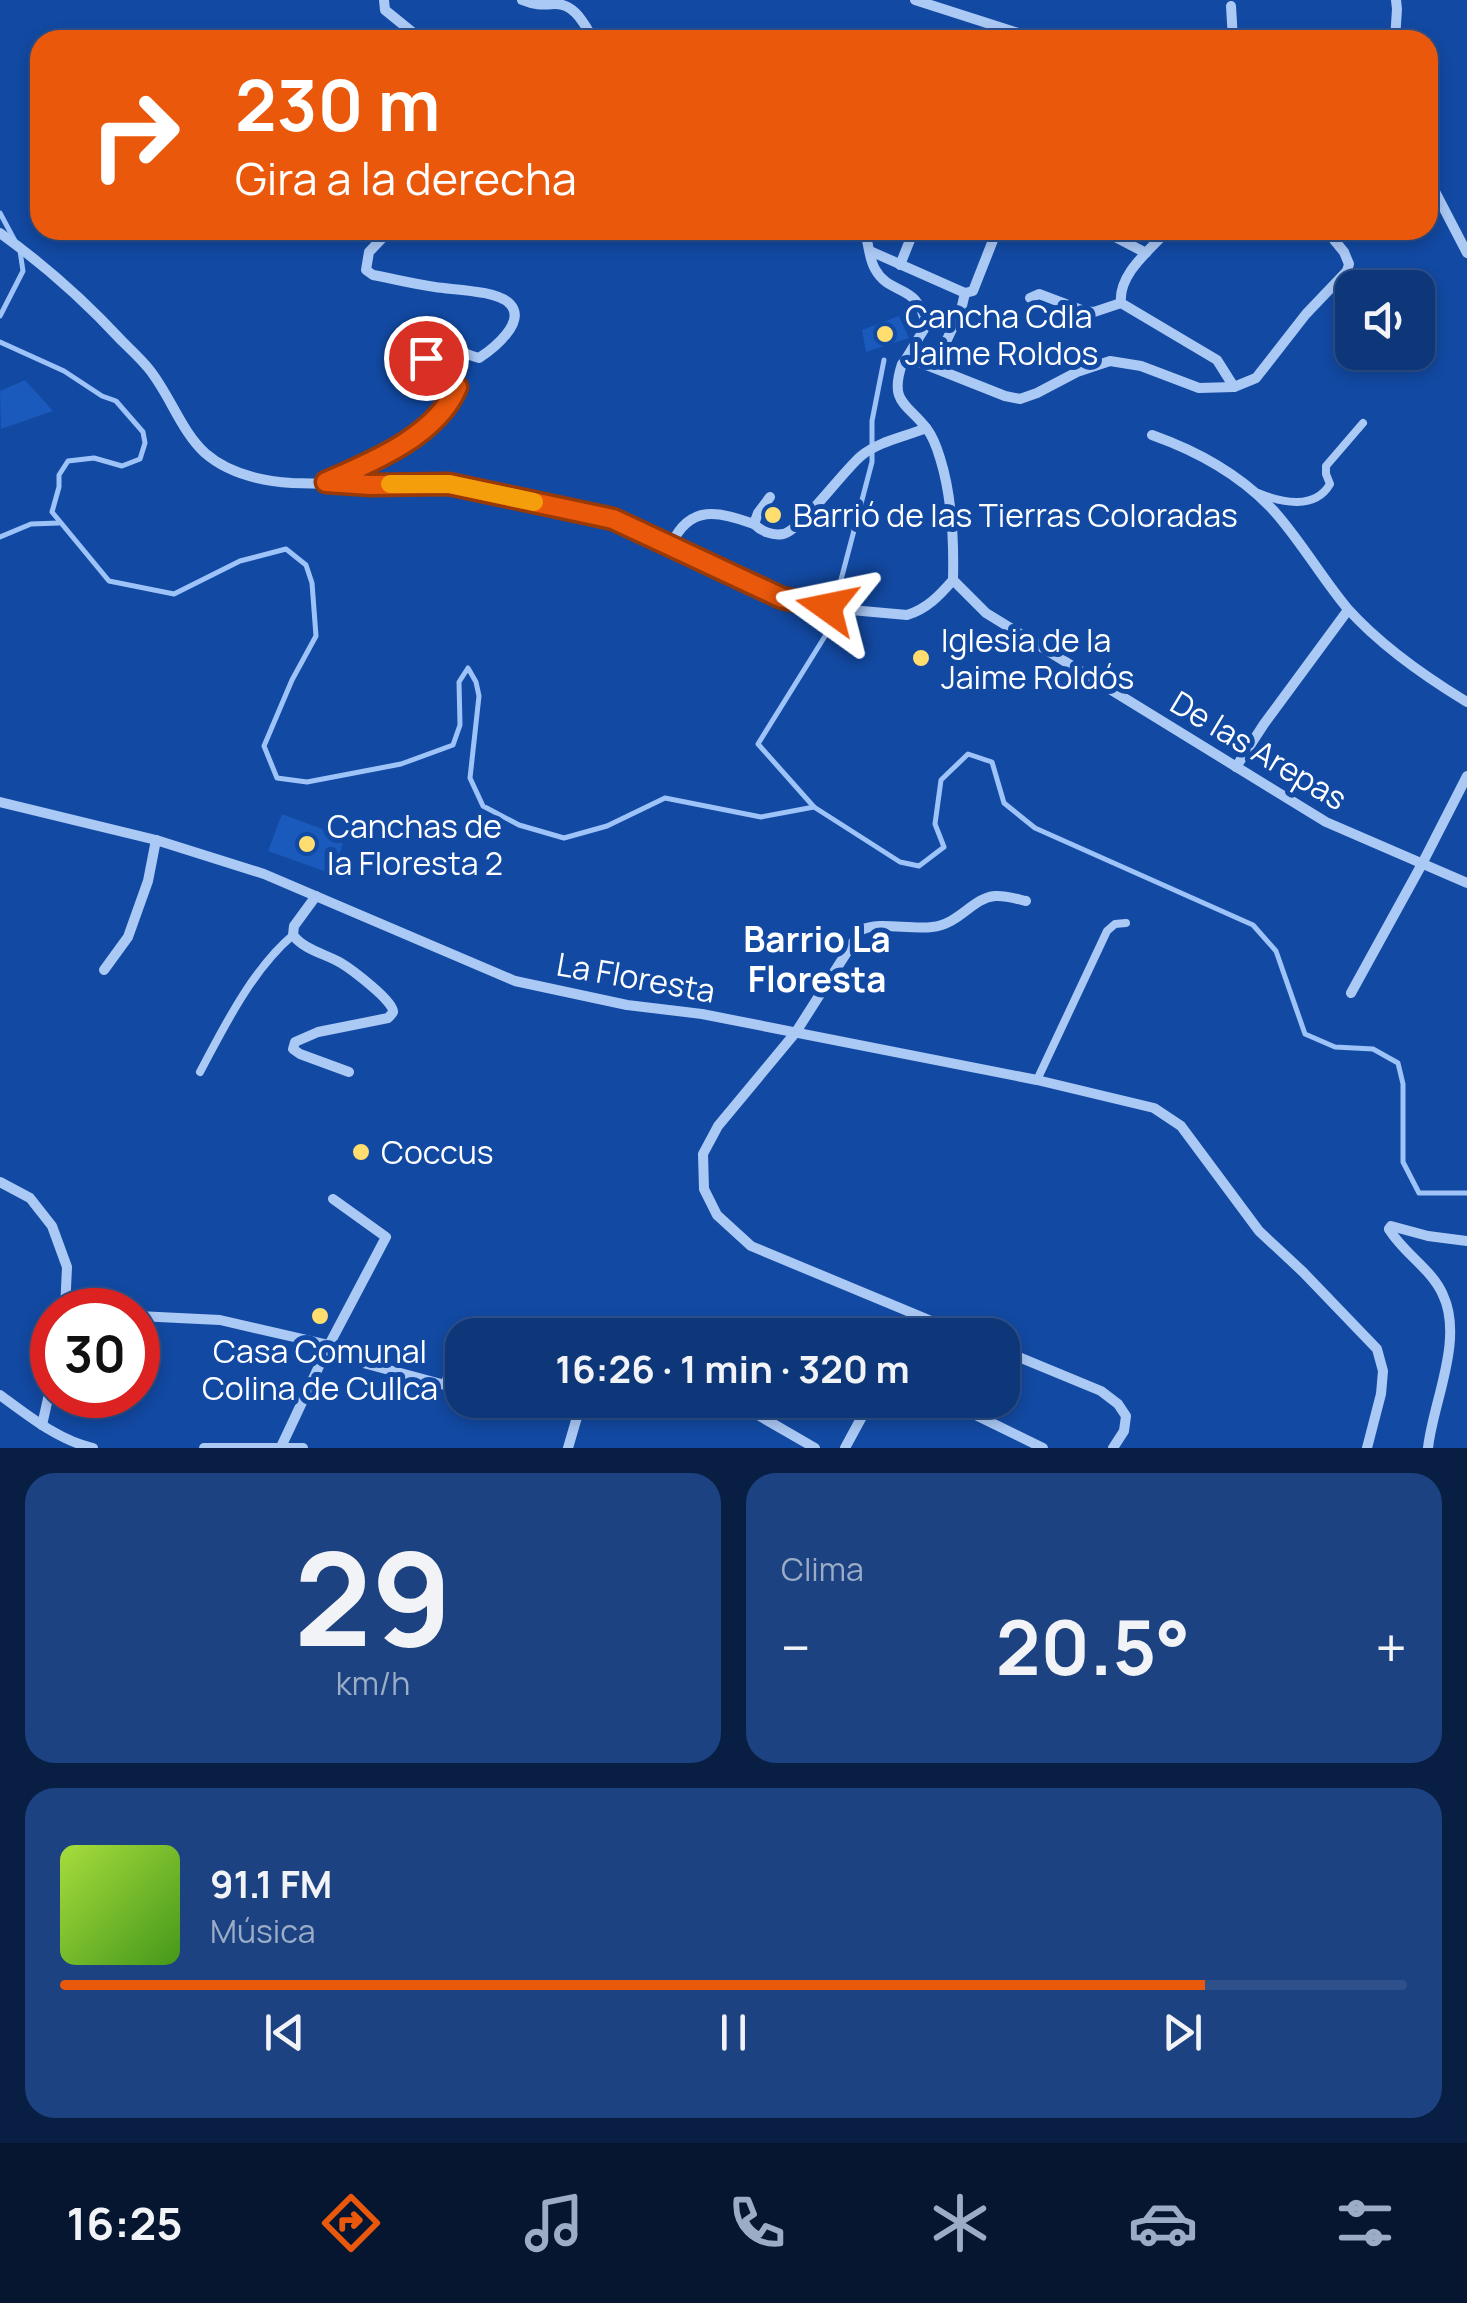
<!DOCTYPE html>
<html lang="es">
<meta charset="utf-8">
<style>
:root{--surface:#0e377a;--page:#1c4281;--text:#f1f3f6;--muted:#9bacc7;--line:#2e518b;--accent:#ea580c}
body{margin:0;font-family:Manrope,sans-serif;background:var(--page);color:var(--text);height:100vh;display:flex;flex-direction:column;font-size:38px;white-space:nowrap}
*{box-sizing:border-box;margin:0}
p{font-size:32px;color:var(--muted)}
.icon{flex:none;width:55px;height:55px;fill:none;stroke:currentColor;stroke-width:2;stroke-linecap:round;stroke-linejoin:round}
.map{position:relative;height:1448px;overflow:hidden}
.sheet{display:flex;flex-direction:column;gap:25px;padding:25px;background:#081e43;flex:1}
.sheet>*{flex:none}
.top-card{position:absolute;left:30px;top:30px;width:1408px;height:210px;border-radius:30px;box-shadow:0 5px 15px #0003,0 0 0 2px var(--line);background:#ea580c;color:#fff;overflow:hidden}
.fabs{position:absolute;left:1335px;top:270px;display:grid;gap:20px}
.fabs a{display:grid;place-items:center;width:100px;height:100px;border-radius:20px;background:var(--surface);box-shadow:0 5px 15px #0003,0 0 0 2px var(--line);font-size:50px}
.speed{position:absolute;left:30px;top:1288px;display:flex;gap:20px;font-size:50px;font-weight:700;text-align:center}
.speed>*{display:grid;place-content:center;width:130px;height:130px;border-radius:50%;background:var(--surface);box-shadow:0 5px 15px #0003,0 0 0 2px var(--line);line-height:1}
.speed .limit{border:15px solid #d22;background:#fff;color:#111}
.pin{position:absolute;display:grid;place-items:center;width:85px;height:85px;color:#fff;margin:-42px;border:5px solid #fff;border-radius:50%;box-shadow:0 2px 10px #0007}
.me{position:absolute;width:110px;margin:-55px;rotate:282deg;stroke-linejoin:round;filter:drop-shadow(0 0 8px #0008)}
.turn{display:flex;align-items:center;gap:35px;height:210px;padding:0 40px;font-size:45px}
.turn .icon{width:130px;height:130px;stroke-width:2.5}
.turn b{display:block;font-size:70px;line-height:85px}
.big{font-size:75px;font-weight:700;line-height:1.1}
.sheet .widget{flex:1;display:flex;flex-direction:column;justify-content:center;gap:15px;min-width:0;padding:0 35px;border-radius:30px;background:var(--page)}
.sheet .dial{align-items:center;gap:0}
.dial b{font-size:130px;line-height:1}
.song{display:flex;align-items:center;gap:30px}
.cover{width:120px;height:120px;border-radius:15px;background:linear-gradient(135deg,hsl(80 70% 55%),hsl(100 70% 35%))}
.played{height:10px;border-radius:5px;background:linear-gradient(90deg,var(--accent) 85%,var(--line) 85%)}
.keys{display:flex;justify-content:space-around;direction:ltr}
.heat{display:flex;justify-content:space-between;align-items:center;font-size:55px;direction:ltr}
.sheet .tiles{flex:1;display:grid;gap:25px;grid-template-columns:1fr 1fr}
.widget:last-child{grid-column:span 2}
.trip{position:absolute;left:445px;top:1318px;width:575px;height:100px;border-radius:30px;background:var(--surface);box-shadow:0 5px 15px #0003,0 0 0 2px var(--line);font-weight:700;line-height:100px;text-align:center}
.tabs{display:flex;height:160px;justify-content:space-around;align-items:center;background:#061631;color:var(--muted)}
.tabs .icon{width:70px;height:70px}
.tabs .current{color:var(--accent)}
.tabs b{font-size:45px;color:var(--text)}
.map>svg:first-child{display:block}
</style>
<div class="map">
<svg width="1467" height="1448" viewBox="0 0 1467 1448">
<rect width="100%" height="100%" fill="#1249a2"/>
<g fill="#195abc">
<polygon points="899,316 909,338 866,352 862,330"/>
<polygon points="25,380 53,411 1,429 0,391"/>
<polygon points="282,814 344,837 335,875 268,851"/>
</g>
<g fill="none" stroke-linecap="round" stroke-linejoin="round">
<g stroke="#9dc3f8" stroke-width="5">
<polyline points="0,213 15,241"/>
<polyline points="0,316 23,271 20,251"/>
<polyline points="0,342 64,371 102,396 116,401 143,432 145,443 140,459 122,466 94,458 68,461 59,475 59,487 52,512 109,581 174,594 240,561 286,549 306,565 312,583 316,636 292,680 264,746 277,778 307,782 401,764 453,745 460,725 459,682 468,668 476,682 479,696 470,778 483,806 519,825 564,838 607,826 665,798 761,817 814,807"/>
<polyline points="884,360 872,421 872,462 827,633 758,744 814,807 900,862 919,866 944,847 935,824 941,780 968,754 992,762 1004,803 1035,828 1253,925 1276,951 1305,1034 1335,1047 1373,1049 1398,1063 1403,1084 1403,1162 1419,1193 1467,1193"/>
<polyline points="0,537 31,524 59,523"/>
</g>
<g stroke="#abc9f5" stroke-width="8">
<path d="M 1258,493 C 1282,503 1315,510 1330,484 L 1326,474 L 1326,466 L 1363,423"/>
<path d="M 200,1072 C 225,1025 252,970 293,935"/>
<polyline points="1037,1080 1107,931 1115,924 1126,923"/>
</g>
<g stroke="#abc9f5" stroke-width="10">
<polyline points="384,0 385,10 422,40"/>
<path d="M 522,0 C 534,5 541,5 554,4 C 575,3 584,24 594,40"/>
<polyline points="915,0 1040,40"/>
<polyline points="1231,6 1233,40"/>
<polyline points="990,40 991,35"/>
<polyline points="1395,40 1397,9 1396,0"/>
<polyline points="1428,178 1467,253"/>
<path d="M 865,230 C 868,242 869,259 875,269 C 890,297 919,282 926,326 L 904,362"/>
<polyline points="1102,230 1146,253"/>
<path d="M 1168,230 C 1150,250 1118,274 1121,303 L 1217,360 L 1234,387"/>
<path d="M 1326,230 L 1344,252 L 1349,264 L 1347,271 L 1306,314 L 1256,378 L 1234,387 L 1199,388 L 1141,366 L 1110,361 L 1077,372 L 1037,393 L 1020,399 L 1005,396 L 914,360 L 902,364 C 889,403 907,403 927,429 C 933,437 937,448 940,458 C 952,496 954,540 953,580 L 986,613 L 1326,822 L 1467,883"/>
<path d="M 0,233 C 46,266 84,300 122,341 C 131,350 141,359 149,369 C 170,395 181,431 205,453 C 229,474 261,481 292,483 L 370,485 L 425,483 L 449,484 L 483,490 L 515,499 L 555,505 L 613,519 L 782,598 L 840,609 L 907,615 C 927,609 940,595 953,580"/>
<polyline points="870,251 965,293 973,291 997,230"/>
<polyline points="900,265 914,230"/>
<polyline points="1347,271 1361,288"/>
<polyline points="1030,298 1039,294 1084,311 1094,312 1121,303"/>
<polyline points="943,348 961,310 965,293"/>
<path d="M 1152,435 C 1197,451 1241,475 1274,511 C 1301,541 1321,577 1347,608 C 1381,646 1424,676 1467,702"/>
<path d="M 329,481 C 372,462 439,434 457,387 C 448,374 433,369 426,358 C 440,338 460,353 479,358 C 493,349 527,322 510,304 C 497,290 453,290 435,287 C 414,284 394,279 373,275 L 366,270 L 369,252 L 390,230"/>
<path d="M 770,497 L 758,513 L 754,524 C 761,531 772,536 783,534 C 800,531 843,471 861,456 C 879,441 905,437 926,428"/>
<path d="M 671,545 C 690,503 719,512 754,524"/>
<polyline points="1236,767 1264,724 1348,610"/>
<polyline points="0,802 156,840 264,874 515,981 627,1005 702,1014 1037,1080 1154,1108 1181,1126 1259,1231 1303,1272 1377,1349 1383,1371 1381,1394 1367,1448"/>
<path d="M 316,896 L 294,926 L 293,935 C 304,950 326,954 341,963 C 351,969 395,1002 393,1012 C 392,1014 390,1016 388,1018 L 318,1032 L 295,1042 L 293,1049 L 300,1054 L 349,1072"/>
<polyline points="104,970 128,937 148,881 156,840"/>
<polyline points="1351,993 1422,864 1467,776"/>
<polyline points="0,1182 30,1198 52,1226 67,1267 65,1310"/>
<path d="M 1389,1229 C 1403,1253 1432,1269 1443,1295 C 1464,1340 1433,1402 1428,1448"/>
<polyline points="1389,1229 1391,1226 1428,1236 1467,1241"/>
<polyline points="138,1316 220,1320 329,1345"/>
<polyline points="466,1335 470,1324"/>
<path d="M 965,1335 L 751,1246 L 717,1215 L 704,1189 L 703,1154 L 718,1126 L 796,1032 L 861,930 C 879,921 909,930 932,927 C 960,924 972,898 995,896 C 1005,895 1017,899 1026,901"/>
<polyline points="1002,1350 1101,1391 1118,1404 1126,1416 1124,1431 1113,1448"/>
<polyline points="326,1353 445,1385 462,1343"/>
<path d="M 0,1395 C 29,1416 58,1440 93,1448"/>
<polyline points="732,1400 815,1448"/>
<polyline points="945,1400 1043,1448"/>
<polyline points="42,1425 52,1381"/>
<polyline points="281,1447 329,1345 386,1237 333,1199"/>
<polyline points="204,1448 303,1448"/>
<polyline points="568,1448 582,1400"/>
<polyline points="845,1448 871,1400"/>
</g>
</g>
<g fill="none" stroke-linecap="round" stroke-linejoin="round">
<g stroke="#983908" stroke-width="25">
<path id="route" d="M 426,358 C 433,370 448,374 457,387 C 437,436 370,463 326,482 L 370,485 L 449,484 L 613,519 L 782,598 L 827,607"/>
</g>
<use href="#route" stroke="#ea580c" stroke-width="18"/>
<polyline stroke="#f59e0b" stroke-width="18" points="390,484 449,484 534,502"/>
</g>
<g fill="#ffdd6f" stroke="#1249a2" stroke-width="4">
<circle cx="885" cy="334" r="10"/>
<circle cx="773" cy="515" r="10"/>
<circle cx="921" cy="658" r="10"/>
<circle cx="307" cy="844" r="10"/>
<circle cx="361" cy="1152" r="10"/>
<circle cx="320" cy="1316" r="10"/>
</g>
<g text-anchor="middle" dominant-baseline="central" stroke-width="10" stroke-linejoin="round" paint-order="stroke">
<g font-size="32" fill="#fff" stroke="#1249a2" text-anchor="start">
<text x="905" y="316">Cancha Cdla<tspan x="905" dy="37">Jaime Roldos</tspan></text>
<text x="793" y="515">Barrió de las Tierras Coloradas</text>
<text x="941" y="640">Iglesia de la<tspan x="941" dy="37">Jaime Roldós</tspan></text>
<text x="327" y="826">Canchas de<tspan x="327" dy="37">la Floresta 2</tspan></text>
<text x="381" y="1152">Coccus</text>
<text x="320" y="1351" text-anchor="middle">Casa Comunal<tspan x="320" dy="37">Colina de Cullca</tspan></text>
</g>
<g font-size="32" fill="#fff" stroke="#1249a2">
<text transform="translate(1259 750) rotate(31)">De las Arepas</text>
<text transform="translate(636 977) rotate(10)">La Floresta</text>
</g>
<g font-size="35" font-weight="bold" fill="#fff" stroke="#1249a2">
<text x="817" y="939">Barrio La<tspan x="817" dy="40">Floresta</tspan></text>
</g>
</g>
</svg>
<div class="fabs">
<a><svg class="icon" aria-label="sound" viewBox="0 0 24 24"><path d="M4 9h4l5-4v14l-5-4H4zM17 9q2 3 0 6"/></svg></a>
</div>
<div class="speed"><div class="limit">30</div></div>
<div class="pin" style="left:426px;top:358px;background:#d93025"><svg class="icon" aria-label="arrive" viewBox="0 0 24 24"><path d="M6 21V4h12l-3 4 3 4H6"/></svg></div>
<svg class="me" style="left:827px;top:607px" viewBox="-20 -20 40 40"><path d="M0-17L14 15 0 8-14 15z" fill="#ea580c" stroke="#fff" stroke-width="4"/></svg>
<div class="trip">16:26 · 1 min · 320 m</div>
<div class="top-card">
<div class="turn"><svg class="icon" aria-label="right" viewBox="0 0 24 24"><path d="M7 20v-9h11M14 6l5 5-5 5"/></svg><div><b>230 m</b>Gira a la derecha</div></div>
</div>
</div>
<section class="sheet">
<div class="tiles">
<div class="widget dial"><b>29</b><p>km/h</p></div>
<div class="widget"><p>Clima</p>
<div class="heat"><a>−</a><b class="big">20.5°</b><a>+</a></div>
</div>
<div class="widget">
<div class="song"><i class="cover"></i><div><b>91.1 FM</b><p>Música</p></div></div>
<div class="played"></div>
<div class="keys"><svg class="icon" aria-label="previous" viewBox="0 0 24 24"><path d="M18 5L8 12l10 7zM5 5v14"/></svg><svg class="icon" aria-label="pause" viewBox="0 0 24 24"><path d="M8 5v14M16 5v14"/></svg><svg class="icon" aria-label="next" viewBox="0 0 24 24"><path d="M6 5l10 7-10 7zM19 5v14"/></svg></div>
</div>
</div>
</section>
<nav class="tabs">
<b>16:25</b>
<svg class="icon current" aria-label="directions" viewBox="0 0 24 24"><path d="M12 3l9 9-9 9-9-9zM9 14v-3h6M13 9l2 2-2 2"/></svg>
<svg class="icon" aria-label="music" viewBox="0 0 24 24"><path d="M9 18V5l10-2v13"/><circle cx="6" cy="18" r="3"/><circle cx="16" cy="16" r="3"/></svg>
<svg class="icon" aria-label="phone" viewBox="0 0 24 24"><path d="M5 4h4l2 5-3 2q2 4 5 5l2-3 5 2v4C11 20 4 13 5 4z"/></svg>
<svg class="icon" aria-label="climate" viewBox="0 0 24 24"><path d="M12 3v18M4 7l16 10M4 17L20 7"/></svg>
<svg class="icon" aria-label="car" viewBox="0 0 24 24"><path d="M5 17H2v-5l4-1 3-4h7l3 4 3 1v5h-3M9 17h6M6 11h13"/><circle cx="7" cy="17" r="2"/><circle cx="17" cy="17" r="2"/></svg>
<svg class="icon" aria-label="filters" viewBox="0 0 24 24"><path d="M4 7h16M4 17h16"/><circle cx="9" cy="7" r="2"/><circle cx="15" cy="17" r="2"/></svg>
</nav>
